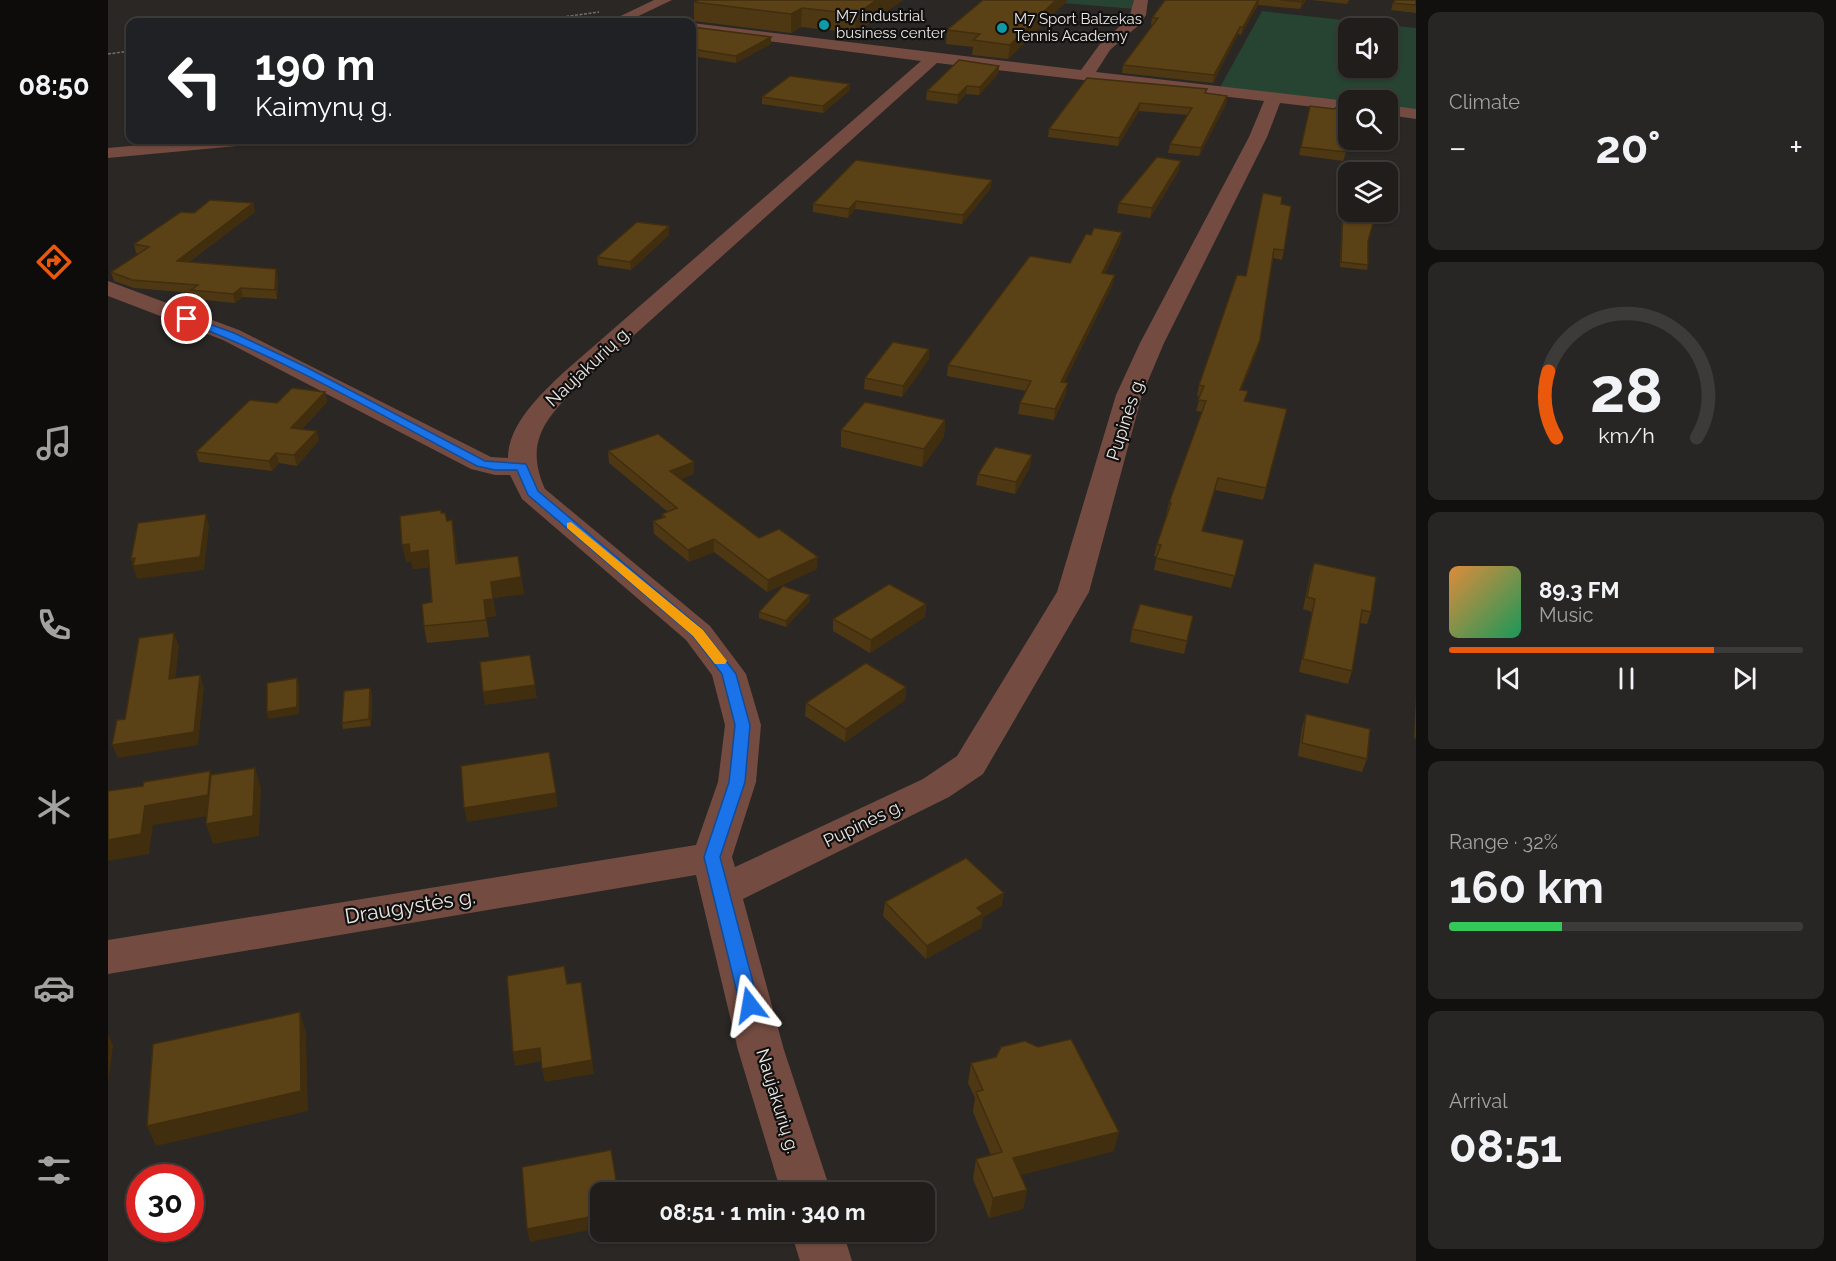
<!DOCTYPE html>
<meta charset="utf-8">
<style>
:root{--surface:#201d1b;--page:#282624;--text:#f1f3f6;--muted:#a2a2a3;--line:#3d3b3a;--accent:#ea580c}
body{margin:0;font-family:Raleway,sans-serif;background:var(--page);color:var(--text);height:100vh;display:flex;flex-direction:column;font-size:22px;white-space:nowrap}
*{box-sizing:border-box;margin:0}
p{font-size:20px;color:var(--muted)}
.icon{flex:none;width:33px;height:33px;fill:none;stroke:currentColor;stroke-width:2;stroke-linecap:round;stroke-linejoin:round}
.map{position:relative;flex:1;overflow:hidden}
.drawer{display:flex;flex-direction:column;gap:12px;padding:12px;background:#12100f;width:420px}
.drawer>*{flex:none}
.top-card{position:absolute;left:18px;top:18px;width:570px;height:126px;border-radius:12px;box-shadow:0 2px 4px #0004,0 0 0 2px var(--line);background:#202124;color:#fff;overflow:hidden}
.tools{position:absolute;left:1230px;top:18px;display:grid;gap:12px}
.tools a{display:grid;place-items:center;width:60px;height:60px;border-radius:12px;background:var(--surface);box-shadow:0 2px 4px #0004,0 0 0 2px var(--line);font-size:30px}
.speed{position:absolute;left:18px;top:1164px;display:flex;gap:12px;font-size:30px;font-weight:700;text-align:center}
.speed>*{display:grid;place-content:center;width:78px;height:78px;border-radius:50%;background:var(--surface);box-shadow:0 2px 4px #0004,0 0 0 2px var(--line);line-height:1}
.speed .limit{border:9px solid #d22;background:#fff;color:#111}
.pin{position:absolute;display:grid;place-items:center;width:51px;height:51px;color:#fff;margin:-26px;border:3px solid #fff;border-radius:50%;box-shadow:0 2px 6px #0007}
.me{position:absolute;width:66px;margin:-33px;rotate:346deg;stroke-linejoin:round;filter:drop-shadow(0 0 4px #0008)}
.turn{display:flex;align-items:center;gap:21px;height:126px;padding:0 30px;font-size:27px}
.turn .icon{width:78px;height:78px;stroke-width:2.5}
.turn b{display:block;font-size:42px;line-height:51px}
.big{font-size:45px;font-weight:700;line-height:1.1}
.drawer .tile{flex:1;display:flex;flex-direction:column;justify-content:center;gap:9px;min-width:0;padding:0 21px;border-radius:12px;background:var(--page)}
.drawer .dial{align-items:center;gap:0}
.dial svg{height:156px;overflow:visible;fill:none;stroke:var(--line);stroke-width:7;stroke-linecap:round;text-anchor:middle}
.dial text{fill:var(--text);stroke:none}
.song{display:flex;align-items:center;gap:18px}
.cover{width:72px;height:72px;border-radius:9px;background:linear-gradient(135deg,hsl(30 70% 55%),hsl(150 70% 35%))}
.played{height:6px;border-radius:3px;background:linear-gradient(90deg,var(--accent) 75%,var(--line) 75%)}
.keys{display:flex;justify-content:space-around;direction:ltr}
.heat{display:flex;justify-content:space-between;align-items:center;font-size:33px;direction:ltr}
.charge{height:9px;border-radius:4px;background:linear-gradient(90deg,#34c759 32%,var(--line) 0)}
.trip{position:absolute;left:482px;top:1182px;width:345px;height:60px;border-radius:12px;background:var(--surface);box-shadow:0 2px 4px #0004,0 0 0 2px var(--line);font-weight:700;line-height:60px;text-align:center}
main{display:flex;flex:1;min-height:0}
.tabs{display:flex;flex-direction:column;width:108px;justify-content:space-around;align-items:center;background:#0d0c0b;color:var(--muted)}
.tabs .icon{width:42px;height:42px}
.tabs .current{color:var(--accent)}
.tabs b{font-size:27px;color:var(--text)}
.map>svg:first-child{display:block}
</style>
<main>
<nav class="tabs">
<b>08:50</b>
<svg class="icon current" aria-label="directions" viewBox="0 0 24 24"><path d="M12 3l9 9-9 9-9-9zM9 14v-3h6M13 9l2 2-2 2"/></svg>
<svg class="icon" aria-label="music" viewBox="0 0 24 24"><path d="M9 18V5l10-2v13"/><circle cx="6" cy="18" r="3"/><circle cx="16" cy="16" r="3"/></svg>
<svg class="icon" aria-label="phone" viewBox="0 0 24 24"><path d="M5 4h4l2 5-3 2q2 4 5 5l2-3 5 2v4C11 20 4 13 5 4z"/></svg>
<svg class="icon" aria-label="climate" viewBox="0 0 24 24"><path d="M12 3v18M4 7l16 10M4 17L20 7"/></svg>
<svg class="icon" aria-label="car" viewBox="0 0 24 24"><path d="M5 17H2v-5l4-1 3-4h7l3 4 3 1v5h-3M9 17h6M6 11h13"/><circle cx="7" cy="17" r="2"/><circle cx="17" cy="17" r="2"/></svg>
<svg class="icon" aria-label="filters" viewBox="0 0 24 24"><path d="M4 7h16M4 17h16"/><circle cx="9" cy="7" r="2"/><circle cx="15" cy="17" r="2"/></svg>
</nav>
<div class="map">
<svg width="1308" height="1261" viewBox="0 0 1308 1261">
<rect width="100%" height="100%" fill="#2a2724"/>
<g fill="#274331" fill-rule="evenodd">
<polygon points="917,0 1029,0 1027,9"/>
<path d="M 1154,11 L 1308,28 L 1308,111 L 1280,108 L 1280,100 L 1240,100 L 1240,104 L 1111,89 ZM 1240,28 L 1280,28 L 1280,68 L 1240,68 Z"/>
</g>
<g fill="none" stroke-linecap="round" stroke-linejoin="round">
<g stroke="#716f6c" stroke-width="1.5" stroke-dasharray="3 1.5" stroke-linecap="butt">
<polyline points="418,22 491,12"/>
<polyline points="0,54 22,51"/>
</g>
<g fill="#734b41" fill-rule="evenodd">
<polygon points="546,0 564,0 518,22 500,22"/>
<path d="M 1026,0 L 1040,0 L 1038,15 L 1032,24 L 1002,50 L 988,72 L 1240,101 L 1240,111 L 1172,103 L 1159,137 L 1056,343 L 1034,395 L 981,592 L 875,774 L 841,797 L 635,899 L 676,1050 L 723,1192 L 673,1192 L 630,1050 L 588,875 L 0,974 L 0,940 L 588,845 L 610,782 L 617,725 L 604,675 L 578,640 L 414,499 L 402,475 L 387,475 L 363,469 L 115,340 L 0,296 L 0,281 L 131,330 L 383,457 L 400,458 C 400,424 433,394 456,372 L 813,61 L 584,31 L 584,23 L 973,70 L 992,44 L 1021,18 ZM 829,63 L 1156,101 L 1141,137 L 1032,343 L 1008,395 L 949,592 L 849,756 L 815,779 L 627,867 L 624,857 L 648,782 L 653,725 L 638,674 L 602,626 L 437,489 C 415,440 440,416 474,382 Z"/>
<polygon points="1280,105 1308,109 1308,119 1280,115"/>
<polygon points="87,140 149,140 140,145 0,158 0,148"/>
<polygon points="683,1232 735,1232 744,1261 692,1261"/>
</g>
</g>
<g fill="#4e3813">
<polygon points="591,0 795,0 747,33 693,27 683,33 586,21 586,2"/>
<polygon points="875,0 960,0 900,59 864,55 865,47 838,44 839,30"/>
<polygon points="1057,0 1198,0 1192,9 1150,5 1133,35 1130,34 1105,83 1014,73 1015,65 1045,25 1043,25 1044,18"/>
<polygon points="1203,0 1241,0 1239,4"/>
<polygon points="1308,0 1308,13 1283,10 1285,3"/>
<polygon points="584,26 663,44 628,63 584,56"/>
<polygon points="891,66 890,74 871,95 858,94 849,104 818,100 819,91"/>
<polygon points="979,78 1098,93 1119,96 1118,104 1091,156 1060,153 1062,144 1080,115 1031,111 1010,146 940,137 941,129"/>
<polygon points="742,84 742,90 715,113 654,104 654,97"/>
<polygon points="1202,106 1238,152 1235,161 1191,155"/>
<polygon points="1071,170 1042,218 1009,213 1011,203"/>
<polygon points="883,188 854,224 747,209 740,218 705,212 705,204"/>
<polygon points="145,203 147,212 81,262 170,277 169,299 135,297 127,303 86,299 84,293 26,288 6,281 3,272 32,254 28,253 26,244 86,213"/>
<polygon points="1173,204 1176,250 1174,260 1165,258 1152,340 1149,351 1133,390 1137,401 1179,409 1155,500 1107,490 1095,531 1136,540 1123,588 1046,570 1049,556 1046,556 1049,544 1059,515 1058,515 1061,503 1094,412 1088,411 1092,397 1089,396 1091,385 1138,276"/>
<polygon points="1235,208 1260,241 1260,265 1259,270 1232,267 1234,213"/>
<polygon points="1014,232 1012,242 997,273 1005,284 956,383 958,394 946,420 910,414 912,403 918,391 839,376 840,365 962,263 983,235"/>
<polygon points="561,235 523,270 490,265 489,257"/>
<polygon points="821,349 821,359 794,397 756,389 757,378"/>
<polygon points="217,392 219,402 194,429 211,440 189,466 171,463 164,471 91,462 88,452 169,403"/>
<polygon points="837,420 836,437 814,467 733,447 733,430"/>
<polygon points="500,451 586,462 586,474 573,479 651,538 709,569 659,592 606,552 581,562 546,534 545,521 554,518 554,514 560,512 501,463"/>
<polygon points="922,467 907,494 868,485 870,474"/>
<polygon points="334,513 339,521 344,520 350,563 413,577 416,594 385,598 388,616 378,617 381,637 319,643 316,626 324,602 322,567 305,569 303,561 298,562"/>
<polygon points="1206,563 1263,612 1259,624 1252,623 1244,671 1240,684 1191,672 1204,612 1195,609 1202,575"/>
<polygon points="702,595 702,601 678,627 651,618 651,612"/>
<polygon points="818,604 817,617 762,653 725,631 725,619"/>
<polygon points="1085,616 1076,654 1022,642 1024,629"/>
<polygon points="798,687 797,700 737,742 697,716 698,703"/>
<polygon points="262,688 264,694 263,726 235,729 234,723"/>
<polygon points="1308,696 1308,739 1306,738"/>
<polygon points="1198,714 1259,759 1254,772 1190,756 1194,727"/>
<polygon points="777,902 894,906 875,917 873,928 818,959 775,916"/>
<polygon points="863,1063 1006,1151 913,1175 919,1190 915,1209 881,1218 865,1179 868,1159 883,1155 865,1112 867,1098 860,1083"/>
</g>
<g fill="#402e0f">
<polygon points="769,0 795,0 747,33 748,14"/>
<polygon points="948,0 960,0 900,59 902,45"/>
<polygon points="1150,0 1151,0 1150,5 1133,35 1135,27"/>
<polygon points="1195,0 1198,0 1192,9 1194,2"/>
<polygon points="694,8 693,27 683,33 683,14"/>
<polygon points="1132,27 1130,34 1105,83 1106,75"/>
<polygon points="663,37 663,44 628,63 628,56"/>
<polygon points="891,66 890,74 871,95 872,87"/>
<polygon points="742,84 742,90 715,113 715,106"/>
<polygon points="859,86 858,94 849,104 850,95"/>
<polygon points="1119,96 1118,104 1091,156 1093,148"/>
<polygon points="1032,103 1031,111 1010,146 1011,138"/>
<polygon points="1073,161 1071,170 1042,218 1044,208"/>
<polygon points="884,180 883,188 854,224 855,215"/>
<polygon points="748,201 747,209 740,218 741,209"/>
<polygon points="145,203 147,212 71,269 69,261"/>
<polygon points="561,226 561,235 523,270 522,262"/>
<polygon points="1014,232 1012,242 992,283 994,273"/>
<polygon points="168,269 170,277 169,299 167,290"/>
<polygon points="1007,275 1005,284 951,393 953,382"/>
<polygon points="133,288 135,297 127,303 125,294"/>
<polygon points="1152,340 1149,351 1129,401 1132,390"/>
<polygon points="821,349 821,359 794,397 795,386"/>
<polygon points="960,383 958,394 946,420 947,409"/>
<polygon points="217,392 219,402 185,438 183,428"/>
<polygon points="837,420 836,437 814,467 816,449"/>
<polygon points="209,431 211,440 189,466 186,455"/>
<polygon points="168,453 171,463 164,471 161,461"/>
<polygon points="924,455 922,467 907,494 908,482"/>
<polygon points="586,462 586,474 563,482 562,471"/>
<polygon points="1110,478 1107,490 1091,543 1094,531"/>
<polygon points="98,514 101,526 96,570 29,579 23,559"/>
<polygon points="344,520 347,537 351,580 348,564"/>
<polygon points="606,539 606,552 581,562 580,550"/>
<polygon points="301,544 320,550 323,567 305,569 303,561 298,562 294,545"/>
<polygon points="710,557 709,569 659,592 660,580"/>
<polygon points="413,577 416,594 385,598 388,616 378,617 381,637 376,600 383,582"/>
<polygon points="702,595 702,601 678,627 678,621"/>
<polygon points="818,604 817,617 762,653 763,640"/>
<polygon points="66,633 71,646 66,692 61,679"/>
<polygon points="92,675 96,688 90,745 10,758 4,745"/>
<polygon points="189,678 191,684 191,714 160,719 159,712"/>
<polygon points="427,685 429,698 377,705 375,692"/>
<polygon points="798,687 797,700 737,742 738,729"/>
<polygon points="262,688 264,694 263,726 261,719"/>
<polygon points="147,768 153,788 151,836 105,844 98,824"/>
<polygon points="102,771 108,790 107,815 45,825 41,854 0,861 0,840 37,806"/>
<polygon points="448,793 450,807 359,822 356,808"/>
<polygon points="896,893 894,906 875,917 873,928 818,959 819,946 869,908"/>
<polygon points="192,1012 198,1032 200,1111 48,1146 39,1126"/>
<polygon points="0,1034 5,1046 0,1084"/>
<polygon points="432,1048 434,1061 407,1066 405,1052"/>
<polygon points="484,1060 486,1074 437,1082 434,1069"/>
<polygon points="1011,1132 1006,1151 901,1178 905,1158"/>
<polygon points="919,1190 915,1209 881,1218 885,1198"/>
<polygon points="492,1215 492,1228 422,1242 419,1229"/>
</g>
<g fill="#5b4116" stroke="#402e0f" stroke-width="1.5">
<polygon points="591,0 769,0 748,14 694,8 683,14 586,2"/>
<polygon points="875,0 948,0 902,45 865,40 872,34 839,30"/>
<polygon points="1057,0 1150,0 1135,27 1132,27 1106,75 1015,65 1050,18 1044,18"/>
<polygon points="1173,0 1195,0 1194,2"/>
<polygon points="1287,0 1308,0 1308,5 1285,3"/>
<polygon points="582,17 583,22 569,22"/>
<polygon points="584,26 584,27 663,37 628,56 584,49"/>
<polygon points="851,60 891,66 872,87 859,86 850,95 819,91"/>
<polygon points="682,76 742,84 715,106 654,97"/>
<polygon points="979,78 1099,89 1097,93 1119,96 1093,148 1062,144 1084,108 1032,103 1011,138 941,129"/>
<polygon points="1234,104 1240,104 1240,130 1238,152 1193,147 1202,106 1226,109"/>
<polygon points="1049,157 1073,161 1044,208 1011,203"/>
<polygon points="748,160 884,180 855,215 748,201 741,209 705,204"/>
<polygon points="1155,193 1174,197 1173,204 1183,206 1176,250 1166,249 1152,340 1132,390 1140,391 1136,401 1179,409 1158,488 1110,478 1094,531 1136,540 1127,576 1048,558 1053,545 1049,544 1063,503 1061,503 1098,401 1090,400 1096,386 1091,385 1129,275 1138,276"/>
<polygon points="102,200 145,203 69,261 168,269 167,290 133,288 125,294 83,290 90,285 24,280 3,272 41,247 26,244 73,212 86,213"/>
<polygon points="1235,208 1240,209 1240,212 1259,212 1268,213 1260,241 1260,265 1233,262"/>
<polygon points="529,222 561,226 522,262 489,257"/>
<polygon points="986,228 1014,232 994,273 1007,275 953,382 960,383 947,409 912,403 923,381 840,365 922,256 962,263 978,234 983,235"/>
<polygon points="785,342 821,349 795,386 757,378"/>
<polygon points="184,388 217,392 183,428 209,431 186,455 168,453 161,461 88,452 142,400 169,403"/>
<polygon points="757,402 837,420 816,449 733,430"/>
<polygon points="550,434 586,462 562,471 651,538 671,529 710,557 660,580 606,539 580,550 545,521 557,517 554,514 569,508 500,451"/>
<polygon points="887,447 924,455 908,482 870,474"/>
<polygon points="333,510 333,513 337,513 339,521 344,520 348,564 410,556 413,577 383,582 385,599 376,600 378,620 316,626 314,604 324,602 320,550 302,553 301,544 294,545 292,516"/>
<polygon points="98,514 92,557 25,566 27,558 23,559 30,523"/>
<polygon points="1206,563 1268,577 1263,612 1254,610 1244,671 1195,659 1207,599 1199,597"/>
<polygon points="781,584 818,604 763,640 725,619"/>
<polygon points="675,586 702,595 678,621 651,612"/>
<polygon points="1032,604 1085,616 1079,641 1024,629"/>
<polygon points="66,633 61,679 92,675 86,732 4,745 9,720 17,719 31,638"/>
<polygon points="422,655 427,685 375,692 372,662"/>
<polygon points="758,663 798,687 738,729 698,703"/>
<polygon points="189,678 189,707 159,712 159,683"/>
<polygon points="262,688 261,719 234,723 236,691"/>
<polygon points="1198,714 1262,729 1259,759 1194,743"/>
<polygon points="441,752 448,793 356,808 353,766"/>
<polygon points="147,768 145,816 98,824 103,775"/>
<polygon points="102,771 100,795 37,806 33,834 0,840 0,791 35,786 36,782"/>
<polygon points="858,858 896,893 869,908 875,914 819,946 777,902"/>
<polygon points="456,966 459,984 473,982 484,1060 434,1069 432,1048 405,1052 399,976"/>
<polygon points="192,1012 193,1091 39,1126 45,1044"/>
<polygon points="963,1039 1011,1132 905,1158 919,1190 885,1198 868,1159 894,1152 868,1092 875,1090 863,1063 888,1057 893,1047 917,1041 930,1047"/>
<polygon points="503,1150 510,1192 492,1192 492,1215 419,1229 414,1167"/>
</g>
<path fill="#1a73e8" stroke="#114b97" stroke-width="1.5" d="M 79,316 L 126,333 L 196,366 L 377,461 L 418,464 L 430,491 L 595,630 L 628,674 L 642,725 L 637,782 L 612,857 L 651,1005 L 648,1011 L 642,1013 L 635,1011 L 632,1005 L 596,857 L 621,782 L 627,725 L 614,674 L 585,636 L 420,495 L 409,470 L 387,470 L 369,466 C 273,415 178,359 75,321 L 75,317 Z"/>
<polygon fill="#f59e0b" points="463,522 595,630 619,661 617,664 607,664 585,636 459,528 459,523"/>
<g fill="#0f9aa8" stroke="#11100f" stroke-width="2">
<circle cx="716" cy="25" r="6"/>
<circle cx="894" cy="28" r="6"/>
</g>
<g text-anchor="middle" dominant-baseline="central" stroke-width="4.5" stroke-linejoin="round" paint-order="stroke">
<g font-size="15" fill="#eae8e6" stroke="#11100f" text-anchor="start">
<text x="728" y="16">M7 industrial<tspan x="728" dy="17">business center</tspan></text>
<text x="906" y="19">M7 Sport Balzekas<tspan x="906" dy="17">Tennis Academy</tspan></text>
</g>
<g font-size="18" fill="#eae8e6" stroke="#11100f">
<text transform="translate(480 366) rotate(-43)">Naujakurių g.</text>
<text transform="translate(1017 419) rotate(-72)">Pupinės g.</text>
<text transform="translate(755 823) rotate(-26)">Pupinės g.</text>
<text transform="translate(670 1101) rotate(73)">Naujakurių g.</text>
</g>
<g font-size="21" fill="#eae8e6" stroke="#11100f">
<text transform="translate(302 906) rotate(-9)">Draugystės g.</text>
</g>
</g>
</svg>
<div class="tools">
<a><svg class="icon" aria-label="sound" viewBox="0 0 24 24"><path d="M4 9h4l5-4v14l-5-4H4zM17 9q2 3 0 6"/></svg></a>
<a><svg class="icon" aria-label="search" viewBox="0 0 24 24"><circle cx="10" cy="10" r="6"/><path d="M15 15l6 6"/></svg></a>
<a><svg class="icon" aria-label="layers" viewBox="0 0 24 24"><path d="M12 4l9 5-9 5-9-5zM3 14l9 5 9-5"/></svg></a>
</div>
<div class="speed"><div class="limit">30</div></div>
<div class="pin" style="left:79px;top:319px;background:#d93025"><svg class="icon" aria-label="arrive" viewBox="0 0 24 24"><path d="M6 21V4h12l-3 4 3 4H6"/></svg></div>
<svg class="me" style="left:642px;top:1005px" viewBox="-20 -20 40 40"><path d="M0-17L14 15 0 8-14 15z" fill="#1a73e8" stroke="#fff" stroke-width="4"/></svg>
<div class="trip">08:51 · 1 min · 340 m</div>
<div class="top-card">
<div class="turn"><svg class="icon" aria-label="left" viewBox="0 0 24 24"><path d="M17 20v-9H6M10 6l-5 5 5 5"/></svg><div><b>190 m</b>Kaimynų g.</div></div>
</div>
</div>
<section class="drawer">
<div class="tile"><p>Climate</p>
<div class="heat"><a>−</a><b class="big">20°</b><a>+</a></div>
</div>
<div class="tile dial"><svg viewBox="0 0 100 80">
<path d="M14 69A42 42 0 1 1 86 69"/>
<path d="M14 69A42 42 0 0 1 10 35" stroke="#ea580c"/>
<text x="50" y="56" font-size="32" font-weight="700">28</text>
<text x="50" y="72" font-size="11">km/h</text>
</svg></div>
<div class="tile">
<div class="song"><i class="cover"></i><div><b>89.3 FM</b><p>Music</p></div></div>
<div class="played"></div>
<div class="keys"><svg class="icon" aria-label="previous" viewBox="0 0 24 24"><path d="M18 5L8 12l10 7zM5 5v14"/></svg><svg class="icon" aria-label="pause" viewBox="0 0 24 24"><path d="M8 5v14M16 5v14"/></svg><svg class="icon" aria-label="next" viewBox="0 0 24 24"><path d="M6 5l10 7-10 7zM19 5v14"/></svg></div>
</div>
<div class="tile"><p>Range · 32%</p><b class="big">160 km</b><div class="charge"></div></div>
<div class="tile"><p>Arrival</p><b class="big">08:51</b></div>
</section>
</main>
